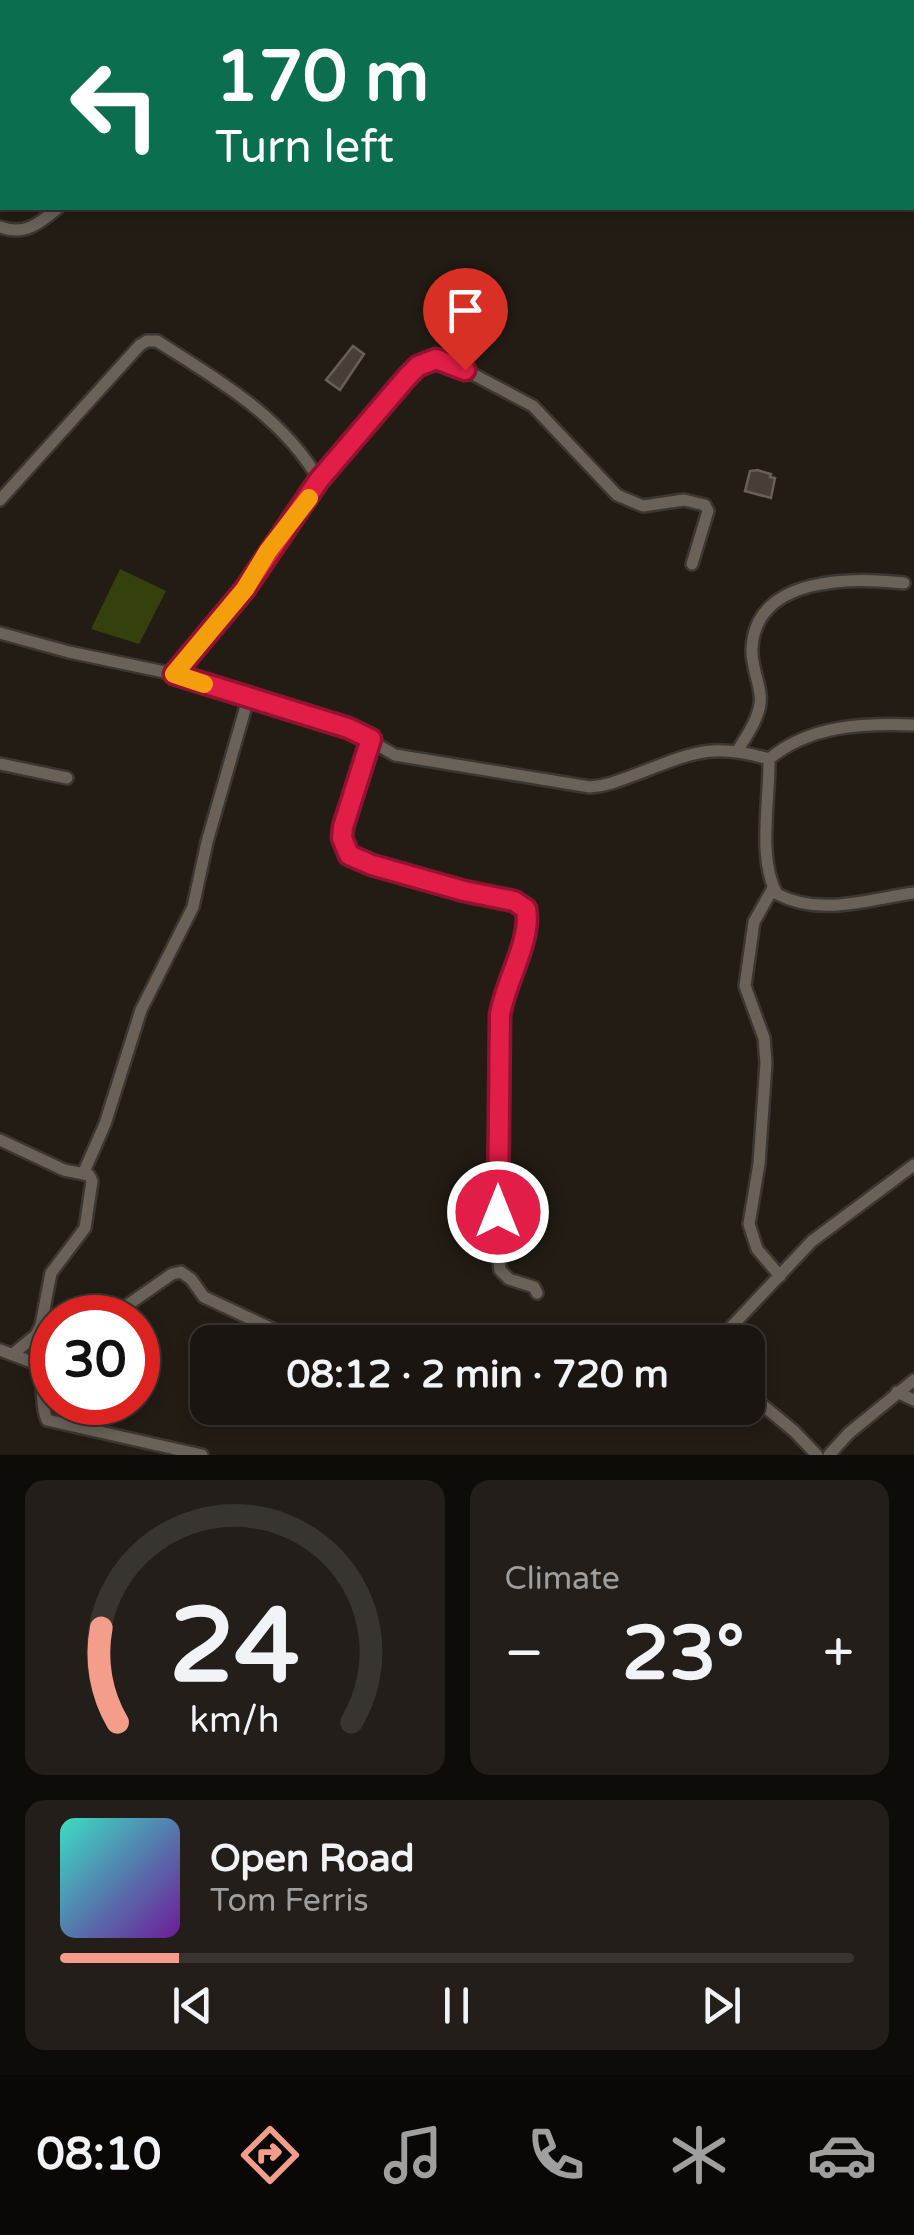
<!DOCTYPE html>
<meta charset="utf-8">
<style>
:root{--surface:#1a1510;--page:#231e19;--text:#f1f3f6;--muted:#9f9f9f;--line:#383430;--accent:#f49d8b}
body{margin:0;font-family:"Varela Round",sans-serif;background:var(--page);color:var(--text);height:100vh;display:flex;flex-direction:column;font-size:38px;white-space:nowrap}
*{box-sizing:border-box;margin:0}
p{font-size:32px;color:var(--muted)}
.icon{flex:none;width:55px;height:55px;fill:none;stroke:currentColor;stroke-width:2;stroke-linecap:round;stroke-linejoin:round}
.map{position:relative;height:1455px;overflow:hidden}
.panel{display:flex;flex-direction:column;gap:25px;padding:25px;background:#0e0c09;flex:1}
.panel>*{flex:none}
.banner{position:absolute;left:0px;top:0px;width:915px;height:210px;box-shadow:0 5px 15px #0003,0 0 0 2px var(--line);background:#0b6e4f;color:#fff;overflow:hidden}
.speed{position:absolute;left:30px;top:1295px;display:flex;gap:20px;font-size:50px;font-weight:700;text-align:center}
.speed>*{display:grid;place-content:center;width:130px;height:130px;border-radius:50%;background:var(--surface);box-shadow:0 5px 15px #0003,0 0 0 2px var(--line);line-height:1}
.speed .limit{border:15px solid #d22;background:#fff;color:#111}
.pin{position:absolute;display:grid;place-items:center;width:85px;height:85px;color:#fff;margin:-102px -42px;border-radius:50% 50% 50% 0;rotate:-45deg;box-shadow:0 0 10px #0007}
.pin .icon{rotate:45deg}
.me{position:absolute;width:110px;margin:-55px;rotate:0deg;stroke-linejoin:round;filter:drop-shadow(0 0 8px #0008)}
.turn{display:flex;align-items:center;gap:35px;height:210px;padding:0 50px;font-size:45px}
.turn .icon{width:130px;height:130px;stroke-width:2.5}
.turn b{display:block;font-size:70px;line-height:85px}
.big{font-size:75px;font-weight:700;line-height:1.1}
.panel .widget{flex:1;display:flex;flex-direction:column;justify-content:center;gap:15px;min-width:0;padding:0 35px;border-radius:20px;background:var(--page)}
.panel .dial{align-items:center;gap:0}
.dial svg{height:260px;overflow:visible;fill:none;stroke:var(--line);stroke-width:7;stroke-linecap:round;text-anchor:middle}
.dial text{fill:var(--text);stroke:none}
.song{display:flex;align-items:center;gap:30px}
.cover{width:120px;height:120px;border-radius:15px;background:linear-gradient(135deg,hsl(170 70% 55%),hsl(280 70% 35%))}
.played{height:10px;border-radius:5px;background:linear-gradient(90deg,var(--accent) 15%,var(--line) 15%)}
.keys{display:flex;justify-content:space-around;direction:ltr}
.heat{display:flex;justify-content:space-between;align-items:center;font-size:55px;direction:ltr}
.panel .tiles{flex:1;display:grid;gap:25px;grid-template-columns:1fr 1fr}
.widget:last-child{grid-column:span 2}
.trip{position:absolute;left:190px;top:1325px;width:575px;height:100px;border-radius:20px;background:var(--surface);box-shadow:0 5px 15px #0003,0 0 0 2px var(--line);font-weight:700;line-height:100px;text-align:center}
.menu{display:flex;height:160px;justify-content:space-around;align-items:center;background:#0a0806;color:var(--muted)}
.menu .icon{width:70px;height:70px}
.menu .active{color:var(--accent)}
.menu b{font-size:45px;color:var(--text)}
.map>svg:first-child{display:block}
</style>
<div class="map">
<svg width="914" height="1455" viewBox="0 0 914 1455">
<rect width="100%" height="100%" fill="#231c15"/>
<polygon fill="#35400c" points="120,569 166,591 139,644 91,629"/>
<g fill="#483e38" stroke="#6a5f58" stroke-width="2.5">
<polygon points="353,346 364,354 340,390 326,380"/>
<polygon points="757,470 771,474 770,477 775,478 771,498 745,491 750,471"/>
</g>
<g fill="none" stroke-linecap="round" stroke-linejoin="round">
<g stroke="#3b3631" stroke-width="16">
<g id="minor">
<polyline points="390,0 391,2"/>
<polyline points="26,2 28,0"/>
<polyline points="147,2 149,0"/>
<polyline points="0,63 2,57"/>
<path d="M 0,227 C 25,236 40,223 58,208"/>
<polyline points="319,480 418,366 427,361 446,360 533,406 617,495 643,506 684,500 705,505 708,511 692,564"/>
<path d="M 0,500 L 140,345 L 147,341 L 157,341 C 218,380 282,416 319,480 L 245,589 L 174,674"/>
<path d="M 0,633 L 69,652 L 174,674 L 348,728 L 395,755 L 590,787 C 607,786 621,780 637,774 C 692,753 711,742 769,759"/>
<path d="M 371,739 L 343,827 L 342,838 L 349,855 L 372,865 L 514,901 L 526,909 C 532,940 505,982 500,1015 L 497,1244 L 500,1270 L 509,1279 L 534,1287 L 537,1293"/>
<path d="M 738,750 C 747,735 763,713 760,694 C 758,678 751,664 752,648 C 756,576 852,577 904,583"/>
<path d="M 769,759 C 770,799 757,859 777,894 C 821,917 868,899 914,893"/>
<path d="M 769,759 C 810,725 863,723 914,725"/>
<polyline points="0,764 67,778"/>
<polyline points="773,888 754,922 745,986 764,1038 766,1063 759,1164 749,1224 757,1249 780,1276"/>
<polyline points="0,1140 64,1170 89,1175 92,1181 85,1228 51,1273 41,1325 36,1335 13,1354"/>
<polyline points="83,1174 105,1124 141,1010 193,907 207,842 248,699"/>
<polyline points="109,1318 172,1274 181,1272 191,1279 204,1297 300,1342"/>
<polyline points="717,1342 812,1241 914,1165"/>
<path d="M 0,1350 L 37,1364 C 46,1382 39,1403 47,1420 L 202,1455"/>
<polyline points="897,1392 914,1400"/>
<polyline points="748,1393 794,1431 817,1455"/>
<polyline points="829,1455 849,1433 914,1380"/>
</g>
</g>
<use href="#minor" stroke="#6a6259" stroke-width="11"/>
</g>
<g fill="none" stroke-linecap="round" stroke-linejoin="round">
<g stroke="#92132f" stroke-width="25">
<path id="route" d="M 465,370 L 436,359 L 418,366 L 407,377 L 319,480 L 245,589 L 174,674 L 348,728 L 371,739 L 343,827 L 342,838 L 349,855 L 372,865 L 464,891 L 514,901 L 526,909 C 532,940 505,982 500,1015 L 498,1212"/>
</g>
<use href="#route" stroke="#e11d48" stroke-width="18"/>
<polyline stroke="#f59e0b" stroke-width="18" points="204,684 174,674 245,589 268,551 309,498"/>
</g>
</svg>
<div class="speed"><div class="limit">30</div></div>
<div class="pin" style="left:465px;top:370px;background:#d93025"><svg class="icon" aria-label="arrive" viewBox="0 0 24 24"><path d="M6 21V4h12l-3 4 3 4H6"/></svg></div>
<svg class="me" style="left:498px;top:1212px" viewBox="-20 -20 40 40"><circle r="17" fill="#e11d48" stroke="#fff" stroke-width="3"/><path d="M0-11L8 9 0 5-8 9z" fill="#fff"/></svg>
<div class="trip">08:12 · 2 min · 720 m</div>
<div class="banner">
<div class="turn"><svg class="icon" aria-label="left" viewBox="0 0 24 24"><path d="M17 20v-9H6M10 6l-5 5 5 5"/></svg><div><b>170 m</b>Turn left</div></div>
</div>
</div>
<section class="panel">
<div class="tiles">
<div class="widget dial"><svg viewBox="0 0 100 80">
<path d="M14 69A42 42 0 1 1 86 69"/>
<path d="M14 69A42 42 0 0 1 9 40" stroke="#f49d8b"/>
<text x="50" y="56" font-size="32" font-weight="700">24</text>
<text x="50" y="72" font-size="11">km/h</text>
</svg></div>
<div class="widget"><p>Climate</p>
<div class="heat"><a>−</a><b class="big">23°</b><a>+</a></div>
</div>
<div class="widget">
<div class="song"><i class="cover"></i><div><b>Open Road</b><p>Tom Ferris</p></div></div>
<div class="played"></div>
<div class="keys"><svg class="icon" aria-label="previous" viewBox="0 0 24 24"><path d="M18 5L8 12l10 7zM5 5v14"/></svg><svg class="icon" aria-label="pause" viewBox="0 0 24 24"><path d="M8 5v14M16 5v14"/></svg><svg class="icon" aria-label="next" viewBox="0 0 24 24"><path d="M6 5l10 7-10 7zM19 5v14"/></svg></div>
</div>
</div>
</section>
<nav class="menu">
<b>08:10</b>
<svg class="icon active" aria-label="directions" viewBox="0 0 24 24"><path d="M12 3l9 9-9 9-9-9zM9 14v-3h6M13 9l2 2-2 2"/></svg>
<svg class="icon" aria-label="music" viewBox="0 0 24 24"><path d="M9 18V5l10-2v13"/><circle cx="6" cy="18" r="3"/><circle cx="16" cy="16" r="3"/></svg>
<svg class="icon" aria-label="phone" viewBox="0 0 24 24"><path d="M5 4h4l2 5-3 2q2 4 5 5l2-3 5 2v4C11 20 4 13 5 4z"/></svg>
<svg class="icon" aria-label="climate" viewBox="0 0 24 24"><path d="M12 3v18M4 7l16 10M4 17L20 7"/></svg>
<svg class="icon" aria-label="car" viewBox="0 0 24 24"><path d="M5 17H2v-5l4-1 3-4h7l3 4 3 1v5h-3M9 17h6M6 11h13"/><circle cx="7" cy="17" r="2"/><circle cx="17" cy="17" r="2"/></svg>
</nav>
